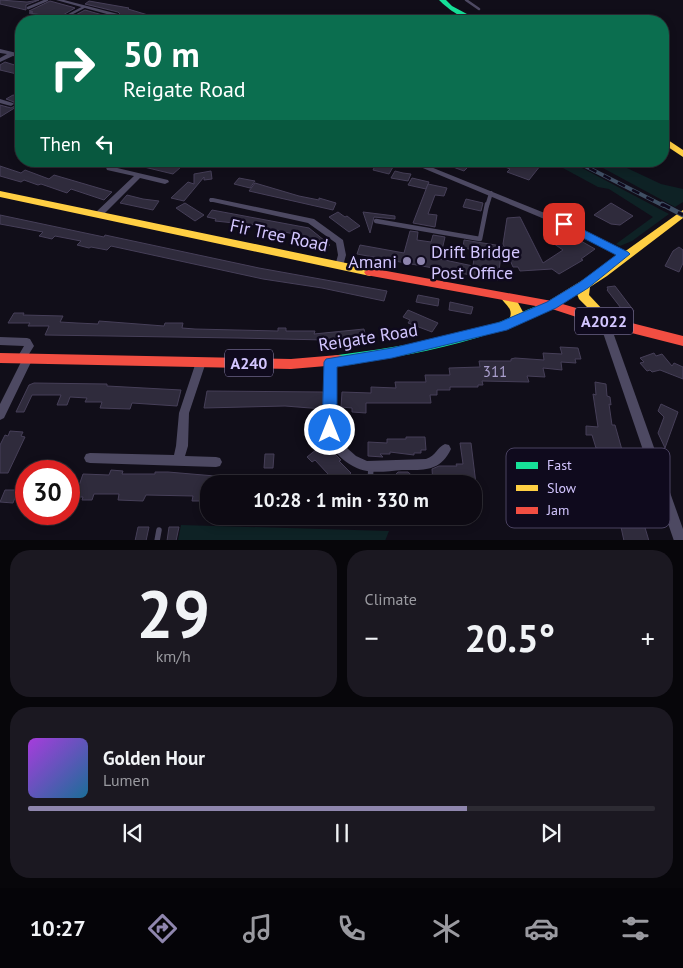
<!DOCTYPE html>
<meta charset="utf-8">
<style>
:root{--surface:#0d0a13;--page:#1b1821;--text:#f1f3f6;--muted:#9a9aa0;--line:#2d2b33;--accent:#8f86ae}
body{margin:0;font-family:"PT Sans",sans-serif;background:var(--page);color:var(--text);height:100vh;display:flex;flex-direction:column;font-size:19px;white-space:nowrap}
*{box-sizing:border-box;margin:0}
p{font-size:16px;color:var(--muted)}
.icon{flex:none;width:28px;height:28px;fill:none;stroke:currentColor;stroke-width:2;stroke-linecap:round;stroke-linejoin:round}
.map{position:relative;height:540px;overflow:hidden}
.panel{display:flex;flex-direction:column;gap:10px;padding:10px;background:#07060a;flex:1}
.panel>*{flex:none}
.top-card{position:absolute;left:15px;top:15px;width:654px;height:152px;border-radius:20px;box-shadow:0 2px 8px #0003,0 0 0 1px var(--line);background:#0b6e4f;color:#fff;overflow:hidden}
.speed{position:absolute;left:15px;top:460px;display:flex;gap:10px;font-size:25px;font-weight:700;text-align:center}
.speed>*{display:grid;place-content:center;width:65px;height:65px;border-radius:50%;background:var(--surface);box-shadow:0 2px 8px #0003,0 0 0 1px var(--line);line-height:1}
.speed .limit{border:8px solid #d22;background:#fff;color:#111}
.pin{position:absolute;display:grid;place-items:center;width:42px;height:42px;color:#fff;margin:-21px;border-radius:10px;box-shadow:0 2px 8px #0006}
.me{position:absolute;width:55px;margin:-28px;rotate:0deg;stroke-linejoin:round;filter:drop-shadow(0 0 4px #0008)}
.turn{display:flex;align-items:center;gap:18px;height:105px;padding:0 25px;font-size:22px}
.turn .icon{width:65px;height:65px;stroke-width:2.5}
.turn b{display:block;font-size:35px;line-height:42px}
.then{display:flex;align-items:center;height:48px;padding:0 25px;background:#0003;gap:10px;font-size:19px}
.big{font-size:38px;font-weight:700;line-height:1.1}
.panel .tile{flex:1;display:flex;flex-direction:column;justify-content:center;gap:8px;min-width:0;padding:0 18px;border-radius:20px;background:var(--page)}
.panel .dial{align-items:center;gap:0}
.dial b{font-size:65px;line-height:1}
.song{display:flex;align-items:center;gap:15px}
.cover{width:60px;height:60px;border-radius:8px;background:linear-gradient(135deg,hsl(280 70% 55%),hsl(200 70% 35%))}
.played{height:5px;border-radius:2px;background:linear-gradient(90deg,var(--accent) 70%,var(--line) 70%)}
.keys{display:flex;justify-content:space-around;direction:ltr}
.heat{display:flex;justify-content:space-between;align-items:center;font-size:28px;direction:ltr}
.panel .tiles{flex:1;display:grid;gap:10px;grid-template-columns:1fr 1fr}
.tile:last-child{grid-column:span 2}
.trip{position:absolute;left:200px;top:475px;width:282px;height:50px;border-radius:20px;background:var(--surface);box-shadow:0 2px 8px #0003,0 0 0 1px var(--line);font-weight:700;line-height:50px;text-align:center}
.tabs{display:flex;height:80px;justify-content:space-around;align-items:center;background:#050408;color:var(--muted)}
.tabs .icon{width:35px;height:35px}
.tabs .selected{color:var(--accent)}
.tabs b{font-size:22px;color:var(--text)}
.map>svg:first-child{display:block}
</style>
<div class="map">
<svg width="683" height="541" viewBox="0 0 683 541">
<rect width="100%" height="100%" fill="#110e19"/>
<g fill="#0e2225">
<polygon points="550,161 569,161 669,214 632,241 620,246 616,244 653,217 609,189 598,187"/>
<polygon points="590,161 612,161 661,184 683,189 683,202 675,207"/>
<polygon points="181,525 389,531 385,541 178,540"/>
</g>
<g fill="#2f2b3c" stroke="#463f58">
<polygon points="0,0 27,2 39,0 26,5 26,10 0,4"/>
<polygon points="50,1 72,7 75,8 63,15 62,18 29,13 33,12 29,11"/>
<polygon points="89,1 129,8 128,9 158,18 157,21 141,21 139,19 121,15 118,12 85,4"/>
<polygon points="85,10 113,18 118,21 75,21 68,19"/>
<polygon points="5,62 21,67 21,75 0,70 0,65"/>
<polygon points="13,95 21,97 21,104 0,117 0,105 11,108 15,106 14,102 6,99"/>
<polygon points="149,161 158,161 181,167 173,174 144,167"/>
<polygon points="459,161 470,165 464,171 439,162"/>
<polygon points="490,161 544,161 529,180 507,172 510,169"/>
<polygon points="376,164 384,165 393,167 389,174 373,170"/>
<polygon points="0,166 21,173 25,170 49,179 54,175 112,192 104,200 71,189 67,193 41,184 38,185 24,180 21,182 0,176"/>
<polygon points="211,171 212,179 204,180 204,177 184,201 171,198 188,182 194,184 194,174"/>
<polygon points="395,171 403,173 411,174 408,181 391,178"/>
<polygon points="239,178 255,181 250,188 234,184"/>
<polygon points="412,178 429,182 426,189 408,185"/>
<polygon points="255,183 299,196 319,200 319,198 336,203 333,210 249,191"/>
<polygon points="428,184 447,188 444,196 435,195 428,214 437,215 435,227 413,223"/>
<polygon points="127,195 143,199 159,201 153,210 120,203"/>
<polygon points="466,199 483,203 481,211 463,207"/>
<polygon points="185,203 204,215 195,221 176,208"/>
<polygon points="611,203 633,216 620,225 611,224 594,215"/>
<polygon points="212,210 309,228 330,245 321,250 314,245 312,246 298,235 254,225 215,221 216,219 207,217"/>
<polygon points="338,212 345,217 347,216 360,226 349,232 329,217"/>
<polygon points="363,212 395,216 395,219 374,217 370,233"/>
<polygon points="0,215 104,237 105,235 259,268 387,291 384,301 322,288 263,279 111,246 107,250 91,247 89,248 77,245 81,241 55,236 52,239 39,236 43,232 0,224"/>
<polygon points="520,217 543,263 563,250 544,237 558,228 595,249 581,259 583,260 559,274 552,269 520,271 518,267 513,267 503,244 507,218"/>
<polygon points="410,231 418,232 417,240 431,242 433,235 445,237 440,259 473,266 475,250 463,248 464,240 502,246 498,280 357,254 360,245 404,253"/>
<polygon points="679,247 683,250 683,263 679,272 665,266 673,251"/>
<polygon points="615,286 634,311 624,312 607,290 608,289 607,287"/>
<polygon points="418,295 439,299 438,306 416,302"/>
<polygon points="450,302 473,307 471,314 449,310"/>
<polygon points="408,310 438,323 432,332 408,323 410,320 403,317"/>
<polygon points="14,313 24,313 23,315 63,316 60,322 77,323 98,324 99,321 164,326 165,323 183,323 182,328 195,329 278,331 278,328 286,328 286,331 315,331 314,334 364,329 366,338 326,342 326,340 237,338 45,335 49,326 28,326 30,323 8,323"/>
<polygon points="560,347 578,348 581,359 575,359 576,363 561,362 562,370 543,368 545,377 527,376 529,382 482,381 483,385 478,385 478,387 450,387 450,390 437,390 437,395 430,395 431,403 366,403 366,413 352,412 352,408 341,407 342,392 371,393 371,387 396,388 395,382 426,382 425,375 450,375 449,368 480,367 479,361 511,361 511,359 515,358 544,360 543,353 562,354"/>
<polygon points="654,353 656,356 662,354 672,366 674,363 683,367 683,379 660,370 652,372 650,370 647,371 640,363 644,362 640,358"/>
<polygon points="595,382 606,384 607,396 610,397 611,405 609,404 612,425 615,425 633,489 640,504 638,504 649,541 624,541 621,527 623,527 601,449 596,448 592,435 586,435 586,426 598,427 593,394 596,395"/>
<polygon points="34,383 107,384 107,386 181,390 177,406 132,403 130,409 100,408 102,402 85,402 87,398 70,397 67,405 57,405 61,395 32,395 24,412 16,412 29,385"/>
<polygon points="207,391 323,392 323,409 285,406 204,408"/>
<polygon points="661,404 678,412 665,448 658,433 664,417 658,411"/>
<polygon points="10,431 23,432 21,436 25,437 8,473 0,473 0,445 5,435 8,436"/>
<polygon points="406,437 425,437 426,450 421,450 421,453 414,453 414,455 390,452 390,454 380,454 383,457 368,456 368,442 387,443 387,439 406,439"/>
<polygon points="460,443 471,443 476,484 433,484 432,469 439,466 457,466 456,464 463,464"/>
<polygon points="327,446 341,460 339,461 351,473 349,475 357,484 331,484 325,477 328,474 315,460 312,462 307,457 317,449 320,452"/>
<polygon points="265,454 274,454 273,468 264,468"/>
<polygon points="111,470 123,471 122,474 155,474 155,472 168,472 215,476 214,484 209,484 209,498 204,498 203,501 192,501 193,496 146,495 143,501 118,500 119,494 94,494 92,500 82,500 83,497 75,497 83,474 109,475"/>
<polygon points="398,472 408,472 421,484 386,484"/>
<polygon points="5,490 18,490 13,503 0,502"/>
<polygon points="138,527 149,527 146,541 135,541"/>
<polygon points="169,527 179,527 176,541 167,541"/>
</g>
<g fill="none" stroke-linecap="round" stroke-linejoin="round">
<g stroke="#4d4962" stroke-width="2.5">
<polyline points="466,0 479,9"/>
<polyline points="28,8 47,0"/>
<polyline points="65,17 84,7"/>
</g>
<polyline stroke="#4d4962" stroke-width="4" points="487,206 491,193"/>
<polyline stroke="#4d4962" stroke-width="4.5" points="376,221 480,239 487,204"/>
<g stroke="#4d4962" stroke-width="5.5">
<polyline points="370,483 371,467"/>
<polyline points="157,541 159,530"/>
</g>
<g fill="#4d4962" fill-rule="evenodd">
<polygon points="56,0 64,0 118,14 120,17 139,21 128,21 116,19 114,16"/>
<polygon points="0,49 21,54 21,58 13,56 0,62 0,58 7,54 0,53"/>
<polygon points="0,99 13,103 14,104 11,106 0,103"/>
<polygon points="94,161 111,162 113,167 168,180 169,182 165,184 140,178 101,217 95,217 94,215 95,213 134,176 107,170 105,165"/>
<polygon points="406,161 416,161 567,222 628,253 629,255 628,257 622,257 561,226"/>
<polygon points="210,198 213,198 314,219 343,240 346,255 343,266 339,269 335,266 338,255 336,243 308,223 213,202 210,202 209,200"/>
<polygon points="604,317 607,318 609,321 683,529 683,541 674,541 599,321 601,318"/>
<polygon points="0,337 27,338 30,339 34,346 29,354 33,358 4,418 0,420 0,404 21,362 18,361 17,358 24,346 0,345"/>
<polygon points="201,358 205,359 206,362 189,413 188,446 185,456 216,457 220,458 222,462 220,466 216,467 90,463 86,462 84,458 86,454 90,453 174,455 176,446 179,413 197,359"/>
<path d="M 331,358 L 335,359 L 336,362 L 336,434 L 347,448 L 356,456 L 367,461 L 426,459 C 436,456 437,447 445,444 L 449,445 L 451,449 C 440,472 424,470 402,470 C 391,471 377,473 367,471 C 348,468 328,449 324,430 L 326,362 L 327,359 Z"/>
</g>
<g fill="#16e098" fill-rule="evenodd">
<path d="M 439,0 L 446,0 L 452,6 L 480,21 C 466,22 449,10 439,0 Z"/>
<path d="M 551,301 L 555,302 L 557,305 L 555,308 C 498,335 438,351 375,360 C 363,362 345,368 333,364 L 332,360 L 333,356 L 338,355 C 391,348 443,340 494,324 C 513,317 531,307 551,301 Z"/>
</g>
<g fill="#ffcf43" fill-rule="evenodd">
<polygon points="662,136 683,150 683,157 662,143"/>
<polygon points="0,191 370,268 376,272 370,276 0,197"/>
<polygon points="683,210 683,218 607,276 590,287 589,295 604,311 602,314 594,314 579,299 577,294 555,308 547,308 545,305 547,302 599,270"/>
<path d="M 506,293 L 516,299 L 523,312 L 522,318 L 518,325 L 510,325 L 508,322 C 515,309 507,307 500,297 L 502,294 Z"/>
</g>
<g fill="#f24e42" fill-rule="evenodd">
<polygon points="370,268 552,301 604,316 683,336 683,346 604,326 552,309 366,275 364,272"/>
<polygon points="0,353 291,359 338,355 343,356 344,360 343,364 338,365 291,369 0,363"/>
</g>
<g stroke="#3f4f64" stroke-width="4">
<polyline id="rail-far1" points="575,161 664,206"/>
</g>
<g stroke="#3f4f64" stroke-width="5">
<polyline id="rail" points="662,204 683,215"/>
</g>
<use href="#rail-far1" stroke="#0f0a1d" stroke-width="2.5" stroke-dasharray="8" stroke-linecap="butt"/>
<use href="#rail" stroke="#0f0a1d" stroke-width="3" stroke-dasharray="9" stroke-linecap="butt"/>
</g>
<polygon fill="#1a73e8" stroke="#114b97" points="564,220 628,252 630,254 588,288 556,308 507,330 392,358 337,367 337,430 335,434 330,436 325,434 322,430 324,362 326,359 392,348 500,322 547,302 580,282 616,255 560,226 559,224"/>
<g fill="#8f86ae" stroke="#0f0a1d" stroke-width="2">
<circle cx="407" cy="261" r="5"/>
<circle cx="421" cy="261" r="5"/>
</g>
<g text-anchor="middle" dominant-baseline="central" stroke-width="5" stroke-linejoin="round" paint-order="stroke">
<g font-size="15" fill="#aa9fce">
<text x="495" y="371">311</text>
</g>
<g fill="#0f0a1d" stroke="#988ebb" stroke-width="1">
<rect x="575" y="307.5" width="58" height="27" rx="4"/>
<rect x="225" y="349.5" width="48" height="27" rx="4"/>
</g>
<g font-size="16" font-weight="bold" fill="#d3c6ff">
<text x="604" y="321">A2022</text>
<text x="249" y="363">A240</text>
</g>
<g font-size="18" fill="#d3c6ff" stroke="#0f0a1d">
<text transform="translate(279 235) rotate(12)">Fir Tree Road</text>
<text transform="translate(368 337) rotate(-9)">Reigate Road</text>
</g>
<g font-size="18" fill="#d3c6ff" stroke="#0f0a1d" text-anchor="start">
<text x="431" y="251">Drift Bridge<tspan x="431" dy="21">Post Office</tspan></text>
<text x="397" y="261" text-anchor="end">Amani</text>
</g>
</g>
<rect x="506" y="448" width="164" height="80" rx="8" fill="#0f0a1d" stroke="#4a4261" stroke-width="1"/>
<rect x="516" y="462" width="22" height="7" fill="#16e098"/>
<rect x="516" y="485" width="22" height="6" fill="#ffcf43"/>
<rect x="516" y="507" width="22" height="7" fill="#f24e42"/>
<g font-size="14" fill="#d3c6ff">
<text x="547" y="470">Fast</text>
<text x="547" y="493">Slow</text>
<text x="547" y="515">Jam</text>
</g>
</svg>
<div class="speed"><div class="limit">30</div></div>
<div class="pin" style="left:564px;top:224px;background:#d93025"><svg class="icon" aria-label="arrive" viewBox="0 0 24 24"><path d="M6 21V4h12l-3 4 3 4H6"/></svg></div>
<svg class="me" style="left:330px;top:430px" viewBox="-20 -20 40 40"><circle r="17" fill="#1a73e8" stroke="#fff" stroke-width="3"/><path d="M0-11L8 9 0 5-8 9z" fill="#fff"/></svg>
<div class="trip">10:28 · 1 min · 330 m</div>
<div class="top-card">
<div class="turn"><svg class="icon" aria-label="right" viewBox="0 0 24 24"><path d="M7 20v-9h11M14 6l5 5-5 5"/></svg><div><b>50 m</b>Reigate Road</div></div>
<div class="then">Then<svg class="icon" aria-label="left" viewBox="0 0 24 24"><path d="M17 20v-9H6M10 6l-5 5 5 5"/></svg></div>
</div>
</div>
<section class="panel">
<div class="tiles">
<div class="tile dial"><b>29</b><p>km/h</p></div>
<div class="tile"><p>Climate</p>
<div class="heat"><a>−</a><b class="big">20.5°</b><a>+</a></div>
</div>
<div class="tile">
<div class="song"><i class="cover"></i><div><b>Golden Hour</b><p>Lumen</p></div></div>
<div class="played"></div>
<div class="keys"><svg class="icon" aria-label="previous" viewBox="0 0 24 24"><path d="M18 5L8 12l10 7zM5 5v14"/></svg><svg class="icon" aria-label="pause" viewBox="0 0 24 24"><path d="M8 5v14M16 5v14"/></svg><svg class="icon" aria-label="next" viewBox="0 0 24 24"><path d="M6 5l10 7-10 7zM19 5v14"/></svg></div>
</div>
</div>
</section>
<nav class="tabs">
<b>10:27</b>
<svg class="icon selected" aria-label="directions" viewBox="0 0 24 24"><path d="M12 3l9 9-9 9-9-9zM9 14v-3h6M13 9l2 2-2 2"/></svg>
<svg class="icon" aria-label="music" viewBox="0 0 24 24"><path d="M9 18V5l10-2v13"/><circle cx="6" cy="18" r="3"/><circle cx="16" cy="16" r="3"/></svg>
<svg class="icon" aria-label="phone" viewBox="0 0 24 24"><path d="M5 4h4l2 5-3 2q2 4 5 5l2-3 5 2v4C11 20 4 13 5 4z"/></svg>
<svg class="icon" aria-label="climate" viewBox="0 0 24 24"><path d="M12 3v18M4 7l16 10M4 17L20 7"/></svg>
<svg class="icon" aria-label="car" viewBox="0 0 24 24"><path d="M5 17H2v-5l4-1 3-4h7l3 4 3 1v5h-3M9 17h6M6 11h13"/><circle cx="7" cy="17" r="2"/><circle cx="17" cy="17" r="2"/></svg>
<svg class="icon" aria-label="filters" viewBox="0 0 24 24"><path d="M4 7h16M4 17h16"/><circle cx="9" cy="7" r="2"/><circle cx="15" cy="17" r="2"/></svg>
</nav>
